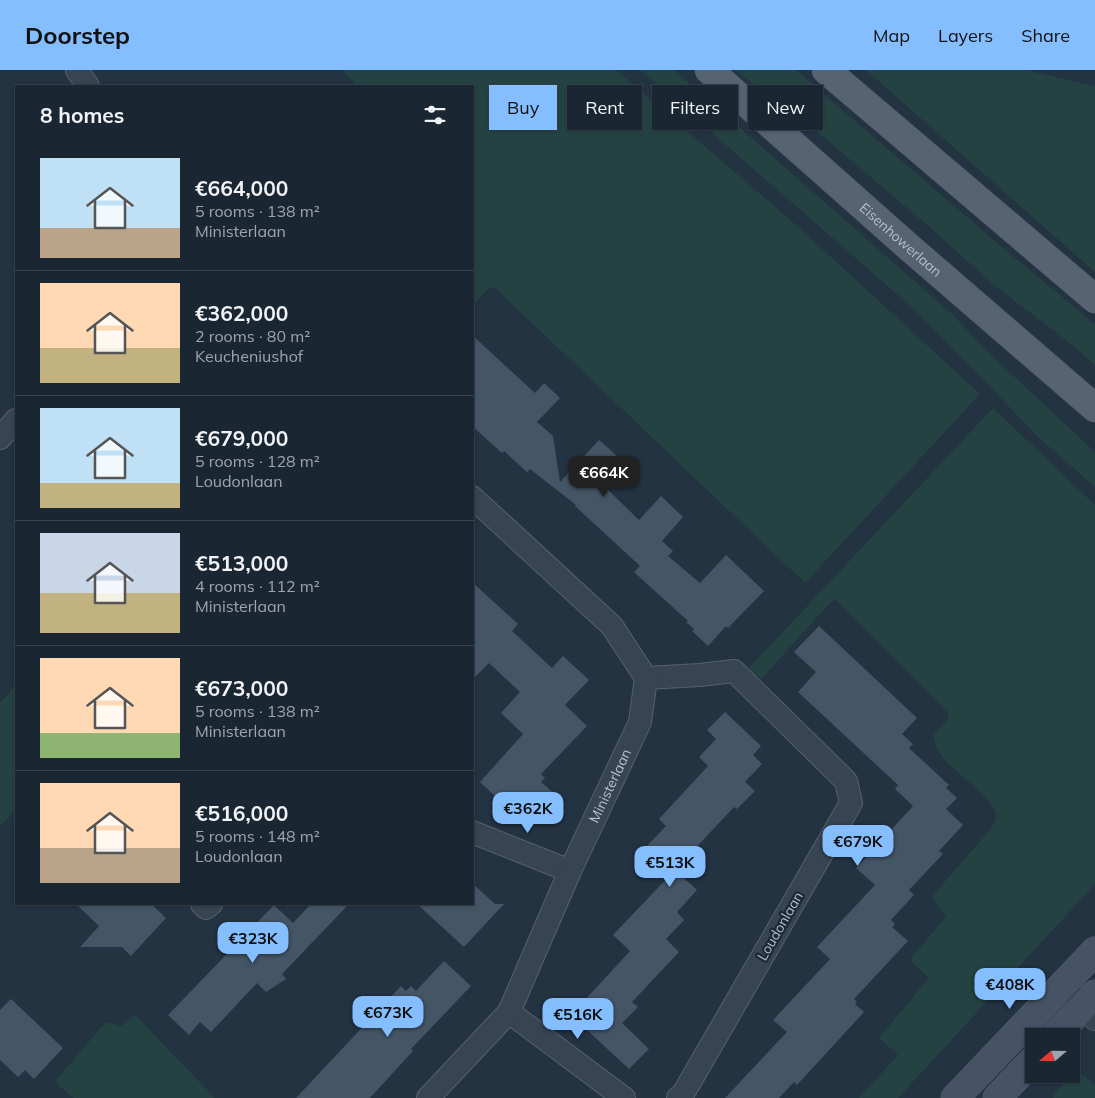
<!DOCTYPE html>
<html lang="en">
<head>
<meta charset="utf-8">
<style>
	body { margin:0; font-family:Mulish,sans-serif; background:#232e3a; color:#f1f3f6; height:100vh; display:flex; flex-direction:column; font-size:19px; white-space:nowrap }
	* { box-sizing:border-box; margin:0 }
	p { font-size:16px; color:#9fa5ac }
	.icon { flex:none; width:28px; height:28px; fill:none; stroke:currentColor; stroke-width:2; stroke-linecap:round; stroke-linejoin:round }
	.map { position:relative; flex:1; overflow:hidden }
	.side { position:absolute; left:15px; top:15px; width:459px; height:820px; display:flex; flex-direction:column; background:#1a2632; border-radius:0px; box-shadow:0 1px 4px #0004,0 0 0 1px #38434d }
	.side>* { flex:none }
	.banner { position:absolute; left:489px; top:15px; width:475px; height:45px; display:flex; gap:10px }
	.needle { width:32px; rotate:250deg }
	.tools { position:absolute; left:1025px; top:958px; display:grid; gap:10px }
	.tools a { display:grid; place-items:center; width:55px; height:55px; border-radius:0px; background:#1a2632; box-shadow:0 1px 4px #0004,0 0 0 1px #38434d; font-size:25px }
	.price { position:absolute; translate:-50% -42px; padding:0 11px; border-radius:10px; background:#85beff; color:#111; font-size:16px; line-height:32px; filter:drop-shadow(0 1px 2px #0008) }
	.price::after { content:''; position:absolute; left:50%; top:30px; width:15px; height:11px; margin-left:-8px; background:inherit; clip-path:polygon(0 0,100% 0,50% 100%) }
	.price.selected { background:#222; color:#fff }
	ul { padding:0; list-style:none }
	li { display:flex; align-items:center; gap:15px; height:125px; padding:0 25px }
	li+li { border-top:1px solid #38434d }
	li span { display:grid; place-items:center; flex:none; width:140px; height:100px; border-radius:0px; color:#555 }
	li>.icon { margin-inline-start:auto }
	span .icon { width:60px; height:60px; fill:#fffc; stroke-width:1 }
	li b { font-size:21px }
	h2 { display:flex; justify-content:space-between; align-items:center; height:60px; padding:0 25px; font-size:21px }
	.pill { padding:0 18px; border-radius:0px; background:#1a2632; box-shadow:0 1px 4px #0004,0 0 0 1px #38434d; font-size:18px; line-height:45px }
	.pill.selected { background:#85beff; color:#111 }
	header { display:flex; align-items:center; gap:30px; box-sizing:border-box; height:70px; padding:0 25px; background:#85beff; color:#111 }
	header strong { font-size:24px }
	nav { display:flex; gap:28px; margin-inline-start:auto; font-size:18px }
	.map>svg:first-child { display:block }
	.green { fill:#254243 }
	.building { fill:#456 }
	.lines { fill:none; stroke-linecap:round; stroke-linejoin:round }
	.street-casing { stroke:#55626f; stroke-width:24 }
	.secondary-casing { stroke:#55626f; stroke-width:29 }
	.primary-casing { stroke:#44505e; stroke-width:29 }
	.street { stroke:#374451; stroke-width:22 }
	.secondary { stroke:#455365; stroke-width:28 }
	.primary { stroke:#556372; stroke-width:28 }
	.labels { text-anchor:middle; stroke-width:4.5; stroke-linejoin:round; paint-order:stroke }
	.street-label { font-size:14px; fill:#b4bfcc; stroke:#1c2937 }
</style>
</head>
<body>
<header>
<strong>Doorstep</strong>
<nav><a>Map</a><a>Layers</a><a>Share</a></nav>
</header>
<div class="map">
<svg width="1095" height="1028" viewBox="0 0 1095 1028">
	<rect width="100%" height="100%" fill="#233342"/>
	<g class="green">
		<polygon points="342,0 616,0 795,154 980,324 805,513 494,217 489,218 473,235 472,16 358,16"/>
		<polygon points="640,0 674,0 952,244 990,284 1095,382 1095,417 1039,368 975,301 914,239"/>
		<polygon points="735,0 796,0 990,167 1095,254 1095,295 1075,277 995,216 933,160 826,69"/>
		<polygon points="866,0 1025,0 1095,16 1095,202"/>
		<path d="M993 338 1095 435V814L898 1028H859L898 985 879 968 929 908 913 893 911 888 946 847 934 831 933 825 990 760C993 755 996 751 996 745 993 726 951 701 940 684 936 679 935 671 933 665L948 650 949 645 939 633 836 530 832 531 761 609 749 598Z"/>
		<polygon points="16,615 16,739 0,756 0,633"/>
		<polygon points="135,945 214,1027 213,1028 74,1028 60,1017 56,1010 106,952 121,956"/>
		<polygon points="1078,1001 1095,1015 1095,1028 1054,1028 1052,1026"/>
	</g>
	<g class="building">
		<polygon points="472,265 535,323 544,313 560,328 537,352 553,366 560,412 599,370 625,393 604,416 639,450 661,426 683,447 662,471 673,481 668,486 700,513 726,485 764,521 728,558 726,556 708,576 692,561 694,559 686,552 688,551 634,502 640,496 575,436 576,435 530,399 527,402 504,381 502,383 472,356"/>
		<polygon points="472,512 518,554 512,561 552,598 563,586 589,610 565,635 587,656 541,704 545,708 541,712 555,724 530,751 503,726 499,730 480,712 523,664 501,643 520,622 489,593 472,610"/>
		<polygon points="819,556 917,648 902,664 913,674 909,678 949,715 946,718 957,728 946,739 963,755 939,781 943,784 909,820 914,825 891,850 895,854 892,857 908,871 854,929 857,932 855,934 864,942 797,1015 794,1012 779,1028 725,1028 787,962 773,950 830,889 817,877 875,815 856,798 913,736 895,719 898,715 798,622 816,602 794,582"/>
		<polygon points="725,642 761,676 753,685 762,694 745,712 755,721 737,739 734,737 675,800 697,820 677,842 684,850 666,869 679,882 632,932 638,937 622,953 649,979 629,999 571,945 630,881 613,865 674,801 647,776 666,756 659,749 708,696 699,687 716,669 707,660"/>
		<polygon points="472,813 495,834 504,834 464,877 417,834 472,834"/>
		<polygon points="76,834 151,834 166,848 131,886 122,877 80,877 99,856"/>
		<polygon points="311,834 349,834 282,904 286,909 266,922 257,913 211,962 200,952 189,965 168,945 274,835 293,853"/>
		<polygon points="444,891 471,916 411,979 413,981 370,1028 296,1028 401,916 406,921 411,916 416,921"/>
		<polygon points="11,929 63,978 34,1009 25,1000 18,1007 0,990 0,940"/>
	</g>
	<g class="lines">
		<defs>
			<g id="street">
				<polyline points="77,0 88,16"/>
				<polyline points="0,368 16,350"/>
				<polyline points="646,608 700,605 734,601 846,711 851,733 683,1024 678,1028"/>
				<polyline points="472,762 570,801"/>
				<polyline points="202,834 206,838 211,834"/>
				<polyline points="1064,915 1095,949"/>
				<polyline points="509,942 624,1028"/>
				<path id="s1" d="M428 1028 509 942 570 801 640 652 646 608 612 556 472 427"/>
			</g>
			<g id="secondary">
				<polyline points="1055,966 1095,924"/>
				<polyline points="955,1028 1095,881"/>
				<polyline points="997,1028 1034,989"/>
			</g>
			<g id="primary">
				<path id="s2" d="M709 0 911 179 1095 338"/>
				<polyline points="826,0 1095,229"/>
			</g>
		</defs>
		<use href="#street" class="street-casing"/>
		<use href="#secondary" class="secondary-casing"/>
		<use href="#primary" class="primary-casing"/>
		<use href="#street" class="street"/>
		<use href="#secondary" class="secondary"/>
		<use href="#primary" class="primary"/>
	</g>
	<g class="labels">
		<g class="street-label">
			<text dy="5" stroke="none"><textPath href="#s2" startOffset="256">Eisenhowerlaan</textPath></text>
			<text dy="5" stroke="none"><textPath href="#s1" startOffset="366">Ministerlaan</textPath></text>
			<text transform="translate(780 856) rotate(-60)" y="5">Loudonlaan</text>
		</g>
	</g>
</svg>
<div class="tools">
<a><svg class="needle" viewBox="-14 -14 28 28"><path d="M0-13l5 13h-10z" fill="#e53935"/><path d="M0 13l5-13h-10z" fill="#9fa5ac"/></svg></a>
</div>
<b class="price selected" style="left:604px;top:428px">€664K</b>
<b class="price" style="left:528px;top:764px">€362K</b>
<b class="price" style="left:858px;top:797px">€679K</b>
<b class="price" style="left:670px;top:818px">€513K</b>
<b class="price" style="left:253px;top:894px">€323K</b>
<b class="price" style="left:1010px;top:940px">€408K</b>
<b class="price" style="left:388px;top:968px">€673K</b>
<b class="price" style="left:578px;top:970px">€516K</b>
<div class="banner">
<a class="pill selected">Buy</a>
<a class="pill">Rent</a>
<a class="pill">Filters</a>
<a class="pill">New</a>
</div>
<section class="side">
<h2>8 homes<svg class="icon" aria-label="filters" viewBox="0 0 24 24"><path d="M4 7h16M4 17h16"/><circle cx="9" cy="7" r="2"/><circle cx="15" cy="17" r="2"/></svg></h2>
<ul>
<li><span style="background:linear-gradient(#bfe0f5 70%,#b9a48a 0)"><svg class="icon" aria-label="home" viewBox="0 0 24 24"><path d="M3 11l9-7 9 7M6 9v11h12V9"/></svg></span><div><b>€664,000</b><p>5 rooms · 138 m²</p><p>Ministerlaan</p></div></li>
<li><span style="background:linear-gradient(#ffd9b3 65%,#c2b280 0)"><svg class="icon" aria-label="home" viewBox="0 0 24 24"><path d="M3 11l9-7 9 7M6 9v11h12V9"/></svg></span><div><b>€362,000</b><p>2 rooms · 80 m²</p><p>Keucheniushof</p></div></li>
<li><span style="background:linear-gradient(#bfe0f5 75%,#c2b280 0)"><svg class="icon" aria-label="home" viewBox="0 0 24 24"><path d="M3 11l9-7 9 7M6 9v11h12V9"/></svg></span><div><b>€679,000</b><p>5 rooms · 128 m²</p><p>Loudonlaan</p></div></li>
<li><span style="background:linear-gradient(#c9d6e8 60%,#c2b280 0)"><svg class="icon" aria-label="home" viewBox="0 0 24 24"><path d="M3 11l9-7 9 7M6 9v11h12V9"/></svg></span><div><b>€513,000</b><p>4 rooms · 112 m²</p><p>Ministerlaan</p></div></li>
<li><span style="background:linear-gradient(#ffd9b3 75%,#8fb573 0)"><svg class="icon" aria-label="home" viewBox="0 0 24 24"><path d="M3 11l9-7 9 7M6 9v11h12V9"/></svg></span><div><b>€673,000</b><p>5 rooms · 138 m²</p><p>Ministerlaan</p></div></li>
<li><span style="background:linear-gradient(#ffd9b3 65%,#b9a48a 0)"><svg class="icon" aria-label="home" viewBox="0 0 24 24"><path d="M3 11l9-7 9 7M6 9v11h12V9"/></svg></span><div><b>€516,000</b><p>5 rooms · 148 m²</p><p>Loudonlaan</p></div></li>
</ul>
</section>
</div>
</body>
</html>
